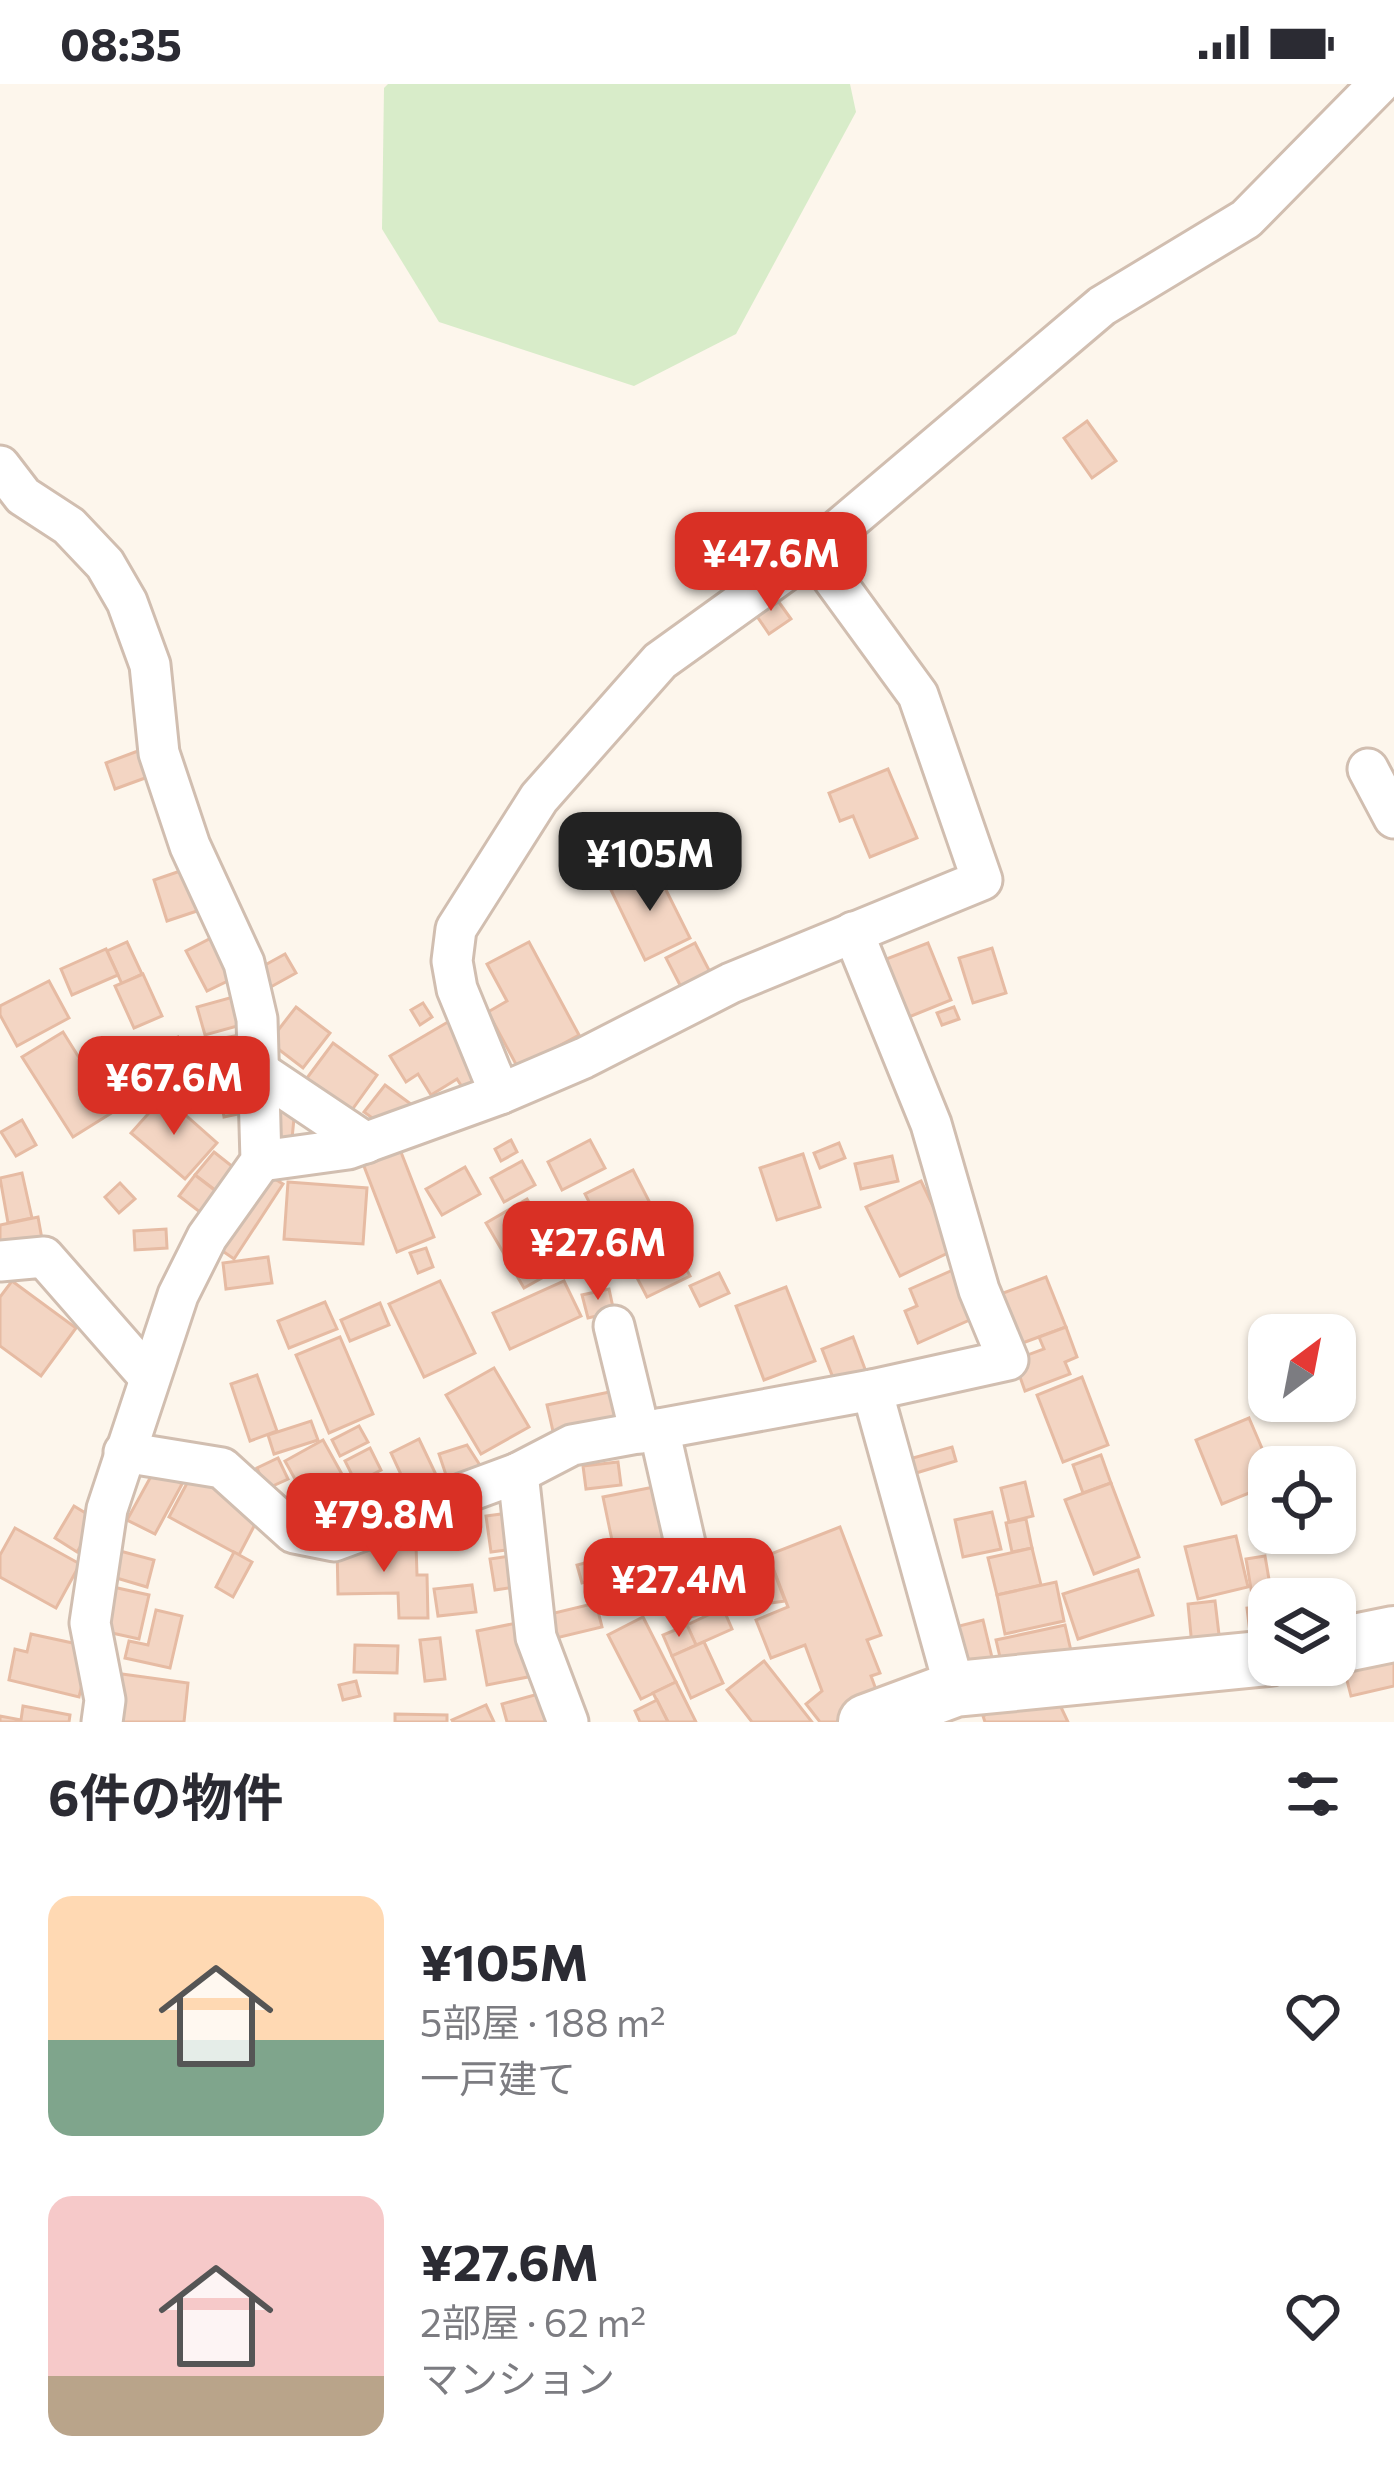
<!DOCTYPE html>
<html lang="ja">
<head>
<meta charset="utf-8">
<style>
	body { margin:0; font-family:Commissioner,"Noto Sans JP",sans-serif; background:#f7f7f7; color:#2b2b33; height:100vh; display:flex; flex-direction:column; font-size:45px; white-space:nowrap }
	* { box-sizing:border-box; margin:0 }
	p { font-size:39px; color:#7c7c81 }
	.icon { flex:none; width:66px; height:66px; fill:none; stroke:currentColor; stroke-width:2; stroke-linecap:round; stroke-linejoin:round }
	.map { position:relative; height:1638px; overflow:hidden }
	.side { display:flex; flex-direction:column; background:#fff; flex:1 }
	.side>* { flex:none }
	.needle { width:78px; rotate:32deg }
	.fabs { position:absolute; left:1248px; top:1230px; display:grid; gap:24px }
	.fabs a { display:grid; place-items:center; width:108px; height:108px; border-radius:24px; background:#fff; box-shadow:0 3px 9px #0004; font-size:60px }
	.price { position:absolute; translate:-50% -102px; padding:0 27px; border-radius:24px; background:#d93025; color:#fff; font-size:39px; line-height:78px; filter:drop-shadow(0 3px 6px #0008) }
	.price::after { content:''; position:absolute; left:50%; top:72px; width:36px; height:27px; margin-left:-18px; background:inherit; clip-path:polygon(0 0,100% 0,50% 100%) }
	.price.selected { background:#222; color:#fff }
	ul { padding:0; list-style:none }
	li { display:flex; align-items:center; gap:36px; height:300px; padding:0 48px }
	li span { display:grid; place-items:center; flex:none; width:336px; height:240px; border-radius:24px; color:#555 }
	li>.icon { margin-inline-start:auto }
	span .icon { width:144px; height:144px; fill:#fffc; stroke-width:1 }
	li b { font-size:51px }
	h2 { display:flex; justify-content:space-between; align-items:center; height:144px; padding:0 48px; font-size:51px }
	.status { display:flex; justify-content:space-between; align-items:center; height:84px; padding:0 60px; background:#fff; direction:ltr }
	.status svg { height:33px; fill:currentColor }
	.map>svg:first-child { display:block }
	.green { fill:#d8ecc9 }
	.building { fill:#f3d5c3; stroke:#e6bba3; stroke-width:3 }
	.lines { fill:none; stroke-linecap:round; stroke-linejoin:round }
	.minor-casing { stroke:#d1beb0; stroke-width:45 }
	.secondary-casing { stroke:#d6c0b0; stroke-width:60 }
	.minor { stroke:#fff; stroke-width:39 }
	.secondary { stroke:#fff; stroke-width:54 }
</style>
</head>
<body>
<div class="status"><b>08:35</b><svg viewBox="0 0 49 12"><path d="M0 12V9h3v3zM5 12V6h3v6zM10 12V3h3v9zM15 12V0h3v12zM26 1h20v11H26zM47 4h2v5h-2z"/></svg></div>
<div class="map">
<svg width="1394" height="1638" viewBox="0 0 1394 1638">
	<rect width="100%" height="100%" fill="#fdf6ec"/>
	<polygon class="green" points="388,0 850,0 856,28 736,250 634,302 439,238 382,145 384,4"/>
	<g class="building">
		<polygon points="1087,337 1116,377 1092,394 1064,354"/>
		<polygon points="773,510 791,535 769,550 752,525"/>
		<polygon points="146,664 156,690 115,705 106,679"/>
		<polygon points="888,685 917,754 870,773 853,732 840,737 829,709"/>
		<polygon points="192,783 206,824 167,837 154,796"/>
		<polygon points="655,784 690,854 645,876 611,806"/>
		<polygon points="217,851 238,892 207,907 186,867"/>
		<polygon points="127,858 142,890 122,900 107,867"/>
		<polygon points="529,858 579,951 518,984 488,928 507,917 487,880"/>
		<polygon points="695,859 710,888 681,903 666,874"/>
		<polygon points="928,859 951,916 904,935 881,877"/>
		<polygon points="992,864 1006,909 973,919 959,874"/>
		<polygon points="106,865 118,891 72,911 61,885"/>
		<polygon points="285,870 296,889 267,905 256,886"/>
		<polygon points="143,890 162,932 134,944 115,902"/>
		<polygon points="49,897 69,934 17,962 0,931 0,922"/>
		<polygon points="233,913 241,941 205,951 197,923"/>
		<polygon points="423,919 432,933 420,941 411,926"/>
		<polygon points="296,923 330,949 303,984 269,958"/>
		<polygon points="954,923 959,935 942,941 937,929"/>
		<polygon points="453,935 487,993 464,1006 457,995 431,1011 418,990 406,998 390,972"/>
		<polygon points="63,948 113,1028 73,1053 22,973"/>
		<polygon points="240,951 246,983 219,988 213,956"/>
		<polygon points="178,953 191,982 165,994 152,964"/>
		<polygon points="333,959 377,991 349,1030 304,998"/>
		<polygon points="110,975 136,977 134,1006 109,1005"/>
		<polygon points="245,996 252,1027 224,1033 218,1002"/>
		<polygon points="385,1001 419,1026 386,1044 364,1028"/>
		<polygon points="164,1012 217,1059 185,1095 131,1049"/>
		<polygon points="270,1022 295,1024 292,1055 268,1053"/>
		<polygon points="22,1036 36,1061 16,1072 1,1048"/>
		<polygon points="511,1056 517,1068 501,1077 495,1065"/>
		<polygon points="590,1056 605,1084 562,1106 548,1078"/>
		<polygon points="839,1059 845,1074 820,1084 814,1069"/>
		<polygon points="399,1063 434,1153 397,1168 362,1077"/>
		<polygon points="214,1068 233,1083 215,1106 195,1091"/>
		<polygon points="803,1070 820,1123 777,1136 760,1084"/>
		<polygon points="892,1072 898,1097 861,1105 855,1080"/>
		<polygon points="522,1077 535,1101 504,1118 491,1094"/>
		<polygon points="465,1083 480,1110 442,1131 426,1105"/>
		<polygon points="633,1086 672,1162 624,1186 585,1110"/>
		<polygon points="262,1087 283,1100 234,1175 214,1161"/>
		<polygon points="22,1089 32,1134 8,1139 0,1094"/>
		<polygon points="195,1091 221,1111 205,1132 179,1112"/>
		<polygon points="921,1097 954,1166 900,1192 866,1123"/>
		<polygon points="288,1098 367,1104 363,1160 284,1155"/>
		<polygon points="120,1099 135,1115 119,1129 105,1113"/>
		<polygon points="527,1115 565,1181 524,1204 486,1139"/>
		<polygon points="38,1133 42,1155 0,1164 0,1141"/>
		<polygon points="166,1145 167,1164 135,1166 134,1147"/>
		<polygon points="426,1164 433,1183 418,1189 410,1169"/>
		<polygon points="677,1167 690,1192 647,1213 634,1188"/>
		<polygon points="268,1173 272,1199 226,1205 223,1179"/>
		<polygon points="953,1186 974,1234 918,1259 905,1227 917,1222 910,1205"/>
		<polygon points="719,1189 729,1209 700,1222 690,1202"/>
		<polygon points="1046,1193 1066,1243 1017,1261 998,1211"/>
		<polygon points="12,1197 76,1244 41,1292 0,1262 0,1213"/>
		<polygon points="440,1197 475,1269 424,1293 389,1220"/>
		<polygon points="564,1197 581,1232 510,1265 493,1229"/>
		<polygon points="786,1203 815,1277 764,1296 736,1222"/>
		<polygon points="609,1205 614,1228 588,1234 582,1211"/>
		<polygon points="325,1218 337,1245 289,1264 278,1237"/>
		<polygon points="380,1219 389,1241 350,1257 341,1236"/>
		<polygon points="1066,1243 1077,1273 1065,1278 1070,1290 1025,1307 1014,1276 1044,1265 1039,1253"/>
		<polygon points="340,1253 373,1330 329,1349 296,1271"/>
		<polygon points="853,1253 868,1293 837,1304 822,1265"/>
		<polygon points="494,1284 529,1343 481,1370 446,1311"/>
		<polygon points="257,1291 277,1347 250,1357 231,1300"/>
		<polygon points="1082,1293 1108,1361 1063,1378 1037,1311"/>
		<polygon points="619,1306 627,1342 555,1356 547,1321"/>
		<polygon points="1249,1334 1270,1383 1269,1401 1222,1420 1196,1356"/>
		<polygon points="311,1337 318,1356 274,1370 268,1351"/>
		<polygon points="359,1342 368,1358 340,1372 332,1356"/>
		<polygon points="419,1355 439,1397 410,1410 391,1369"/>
		<polygon points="323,1356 349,1403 311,1424 285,1377"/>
		<polygon points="467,1361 483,1386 448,1397 439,1370"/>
		<polygon points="952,1363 956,1377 906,1392 902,1377"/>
		<polygon points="370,1364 381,1386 356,1399 345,1377"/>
		<polygon points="1101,1371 1111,1399 1083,1409 1073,1381"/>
		<polygon points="278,1374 288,1395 266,1405 257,1384"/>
		<polygon points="618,1378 621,1401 586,1405 583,1382"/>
		<polygon points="155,1385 182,1400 155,1450 127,1436"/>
		<polygon points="193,1388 263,1425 239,1471 169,1433"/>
		<polygon points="1025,1398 1033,1432 1009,1438 1001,1404"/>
		<polygon points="1111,1399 1139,1473 1094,1490 1065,1416"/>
		<polygon points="659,1402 675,1479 619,1490 603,1413"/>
		<polygon points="349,1403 362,1426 333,1442 320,1419"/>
		<polygon points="74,1422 97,1436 77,1468 55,1454"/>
		<polygon points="472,1422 477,1452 433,1460 428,1430"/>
		<polygon points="992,1428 1001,1465 963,1473 955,1436"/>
		<polygon points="509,1429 514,1465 491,1468 486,1432"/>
		<polygon points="1026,1435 1032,1464 1012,1468 1006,1439"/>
		<polygon points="840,1443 881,1551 867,1556 880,1589 871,1592 881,1619 843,1638 820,1638 806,1620 822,1607 805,1561 771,1574 756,1536 788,1523 768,1471"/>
		<polygon points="15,1444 80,1480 56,1524 0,1493 0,1471"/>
		<polygon points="1269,1444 1269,1449 1297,1449 1298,1462 1264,1466 1261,1445"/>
		<polygon points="1236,1452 1248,1503 1198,1515 1185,1463"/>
		<polygon points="416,1460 417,1491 427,1491 428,1534 399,1534 398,1509 338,1510 337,1462"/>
		<polygon points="1032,1464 1041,1501 997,1511 988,1474"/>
		<polygon points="120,1467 154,1476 147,1503 113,1493"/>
		<polygon points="234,1468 252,1478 233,1513 216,1503"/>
		<polygon points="523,1470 528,1501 495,1506 490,1475"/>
		<polygon points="1265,1472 1272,1513 1253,1517 1246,1475"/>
		<polygon points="596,1476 601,1494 582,1499 577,1481"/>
		<polygon points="773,1485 785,1517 729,1525 725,1490"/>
		<polygon points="1138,1486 1153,1531 1078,1555 1063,1510"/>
		<polygon points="720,1493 728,1523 672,1538 664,1508"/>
		<polygon points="1056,1498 1064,1537 1005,1550 997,1511"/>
		<polygon points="472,1501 476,1528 438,1532 434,1505"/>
		<polygon points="113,1503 149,1511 139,1555 103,1547"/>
		<polygon points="1215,1517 1220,1559 1192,1562 1188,1520"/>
		<polygon points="596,1519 602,1543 556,1554 550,1530"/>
		<polygon points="1269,1522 1269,1554 1251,1557 1247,1524"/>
		<polygon points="723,1524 732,1545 696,1561 687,1541"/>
		<polygon points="156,1526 182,1532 170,1584 125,1574 129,1557 148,1561"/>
		<polygon points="643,1533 676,1598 641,1615 608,1551"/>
		<polygon points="983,1536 995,1586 967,1593 955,1543"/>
		<polygon points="522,1538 533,1592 487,1601 477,1547"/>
		<polygon points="687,1541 696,1561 672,1572 663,1551"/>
		<polygon points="1065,1541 1072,1571 1003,1586 996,1556"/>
		<polygon points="31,1550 91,1563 79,1613 9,1596 15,1565 27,1568"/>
		<polygon points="440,1554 445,1595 425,1597 420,1556"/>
		<polygon points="704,1558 723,1599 691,1614 672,1572"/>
		<polygon points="1394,1560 1394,1602 1351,1612 1341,1573"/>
		<polygon points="355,1561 398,1562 397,1589 354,1588"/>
		<polygon points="764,1577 812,1638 752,1638 727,1606"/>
		<polygon points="122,1590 188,1599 184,1638 116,1638"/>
		<polygon points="356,1597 360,1612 343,1616 339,1601"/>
		<polygon points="676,1598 696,1638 668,1638 653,1609"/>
		<polygon points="1050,1600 1068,1638 985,1638 983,1632"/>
		<polygon points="549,1607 558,1638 507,1638 502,1620"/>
		<polygon points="657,1616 668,1638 640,1638 635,1627"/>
		<polygon points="486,1621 494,1638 453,1638 452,1636"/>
		<polygon points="23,1622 70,1631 69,1638 0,1638 0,1632 21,1636"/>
		<polygon points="395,1630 447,1631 447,1638 395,1638"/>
	</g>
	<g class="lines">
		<defs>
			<g id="minor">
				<polyline points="0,382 23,412 69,442 105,480 127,518 150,581 159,669 190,762 244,879 257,935 261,1077 207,1153 178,1211 107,1425 90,1539 105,1616 102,1638"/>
				<polyline points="1368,685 1394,734"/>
				<polyline points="260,988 366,1059"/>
				<polyline points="500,1010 457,905 452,877 456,845 539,714 660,577 813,467 1102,222 1246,135 1379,0"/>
				<polyline points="261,1077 348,1065 500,1010 584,974 731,899 982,796 918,611 813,467"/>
				<polyline points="0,1177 44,1173 149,1293"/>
				<polyline points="614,1242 640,1349"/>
				<polyline points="872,1306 955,1605"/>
				<polyline points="659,1345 692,1490"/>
				<polyline points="124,1368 222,1384 294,1449 334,1457 518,1389 536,1553 568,1638"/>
				<polyline points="518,1389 572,1361 872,1306 1008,1276 979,1206 931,1040 853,848"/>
			</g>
			<g id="secondary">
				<polyline points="1335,1562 1394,1550"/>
				<polyline points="866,1638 955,1605 1269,1574"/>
			</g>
		</defs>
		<use href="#minor" class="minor-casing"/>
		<use href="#secondary" class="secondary-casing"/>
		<use href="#minor" class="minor"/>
		<use href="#secondary" class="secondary"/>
	</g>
</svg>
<div class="fabs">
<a><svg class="needle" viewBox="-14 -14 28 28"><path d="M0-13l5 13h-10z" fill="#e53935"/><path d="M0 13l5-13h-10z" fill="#7c7c81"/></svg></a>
<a><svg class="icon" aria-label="locate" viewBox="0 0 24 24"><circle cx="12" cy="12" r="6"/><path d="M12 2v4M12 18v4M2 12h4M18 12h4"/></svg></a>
<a><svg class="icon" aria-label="layers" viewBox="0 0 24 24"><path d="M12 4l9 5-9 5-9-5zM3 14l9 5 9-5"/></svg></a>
</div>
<b class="price" style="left:771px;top:530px">¥47.6M</b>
<b class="price selected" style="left:650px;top:830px">¥105M</b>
<b class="price" style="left:174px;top:1054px">¥67.6M</b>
<b class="price" style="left:598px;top:1219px">¥27.6M</b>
<b class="price" style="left:384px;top:1491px">¥79.8M</b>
<b class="price" style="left:679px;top:1556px">¥27.4M</b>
</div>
<section class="side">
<h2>6件の物件<svg class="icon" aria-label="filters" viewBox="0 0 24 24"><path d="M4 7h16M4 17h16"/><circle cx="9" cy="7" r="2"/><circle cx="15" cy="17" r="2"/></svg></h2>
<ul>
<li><span style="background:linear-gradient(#ffd9b3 60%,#7fa58c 0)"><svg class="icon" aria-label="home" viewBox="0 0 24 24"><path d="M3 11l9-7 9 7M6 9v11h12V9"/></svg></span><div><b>¥105M</b><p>5部屋 · 188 m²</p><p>一戸建て</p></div><svg class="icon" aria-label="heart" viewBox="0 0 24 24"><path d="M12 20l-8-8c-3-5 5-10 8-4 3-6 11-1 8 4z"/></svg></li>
<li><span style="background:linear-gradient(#f6c9c9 75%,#b9a48a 0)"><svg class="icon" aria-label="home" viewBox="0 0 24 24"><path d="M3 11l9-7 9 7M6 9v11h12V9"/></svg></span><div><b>¥27.6M</b><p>2部屋 · 62 m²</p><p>マンション</p></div><svg class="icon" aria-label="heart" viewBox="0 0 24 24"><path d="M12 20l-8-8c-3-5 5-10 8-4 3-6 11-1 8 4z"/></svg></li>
</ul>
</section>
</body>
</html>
